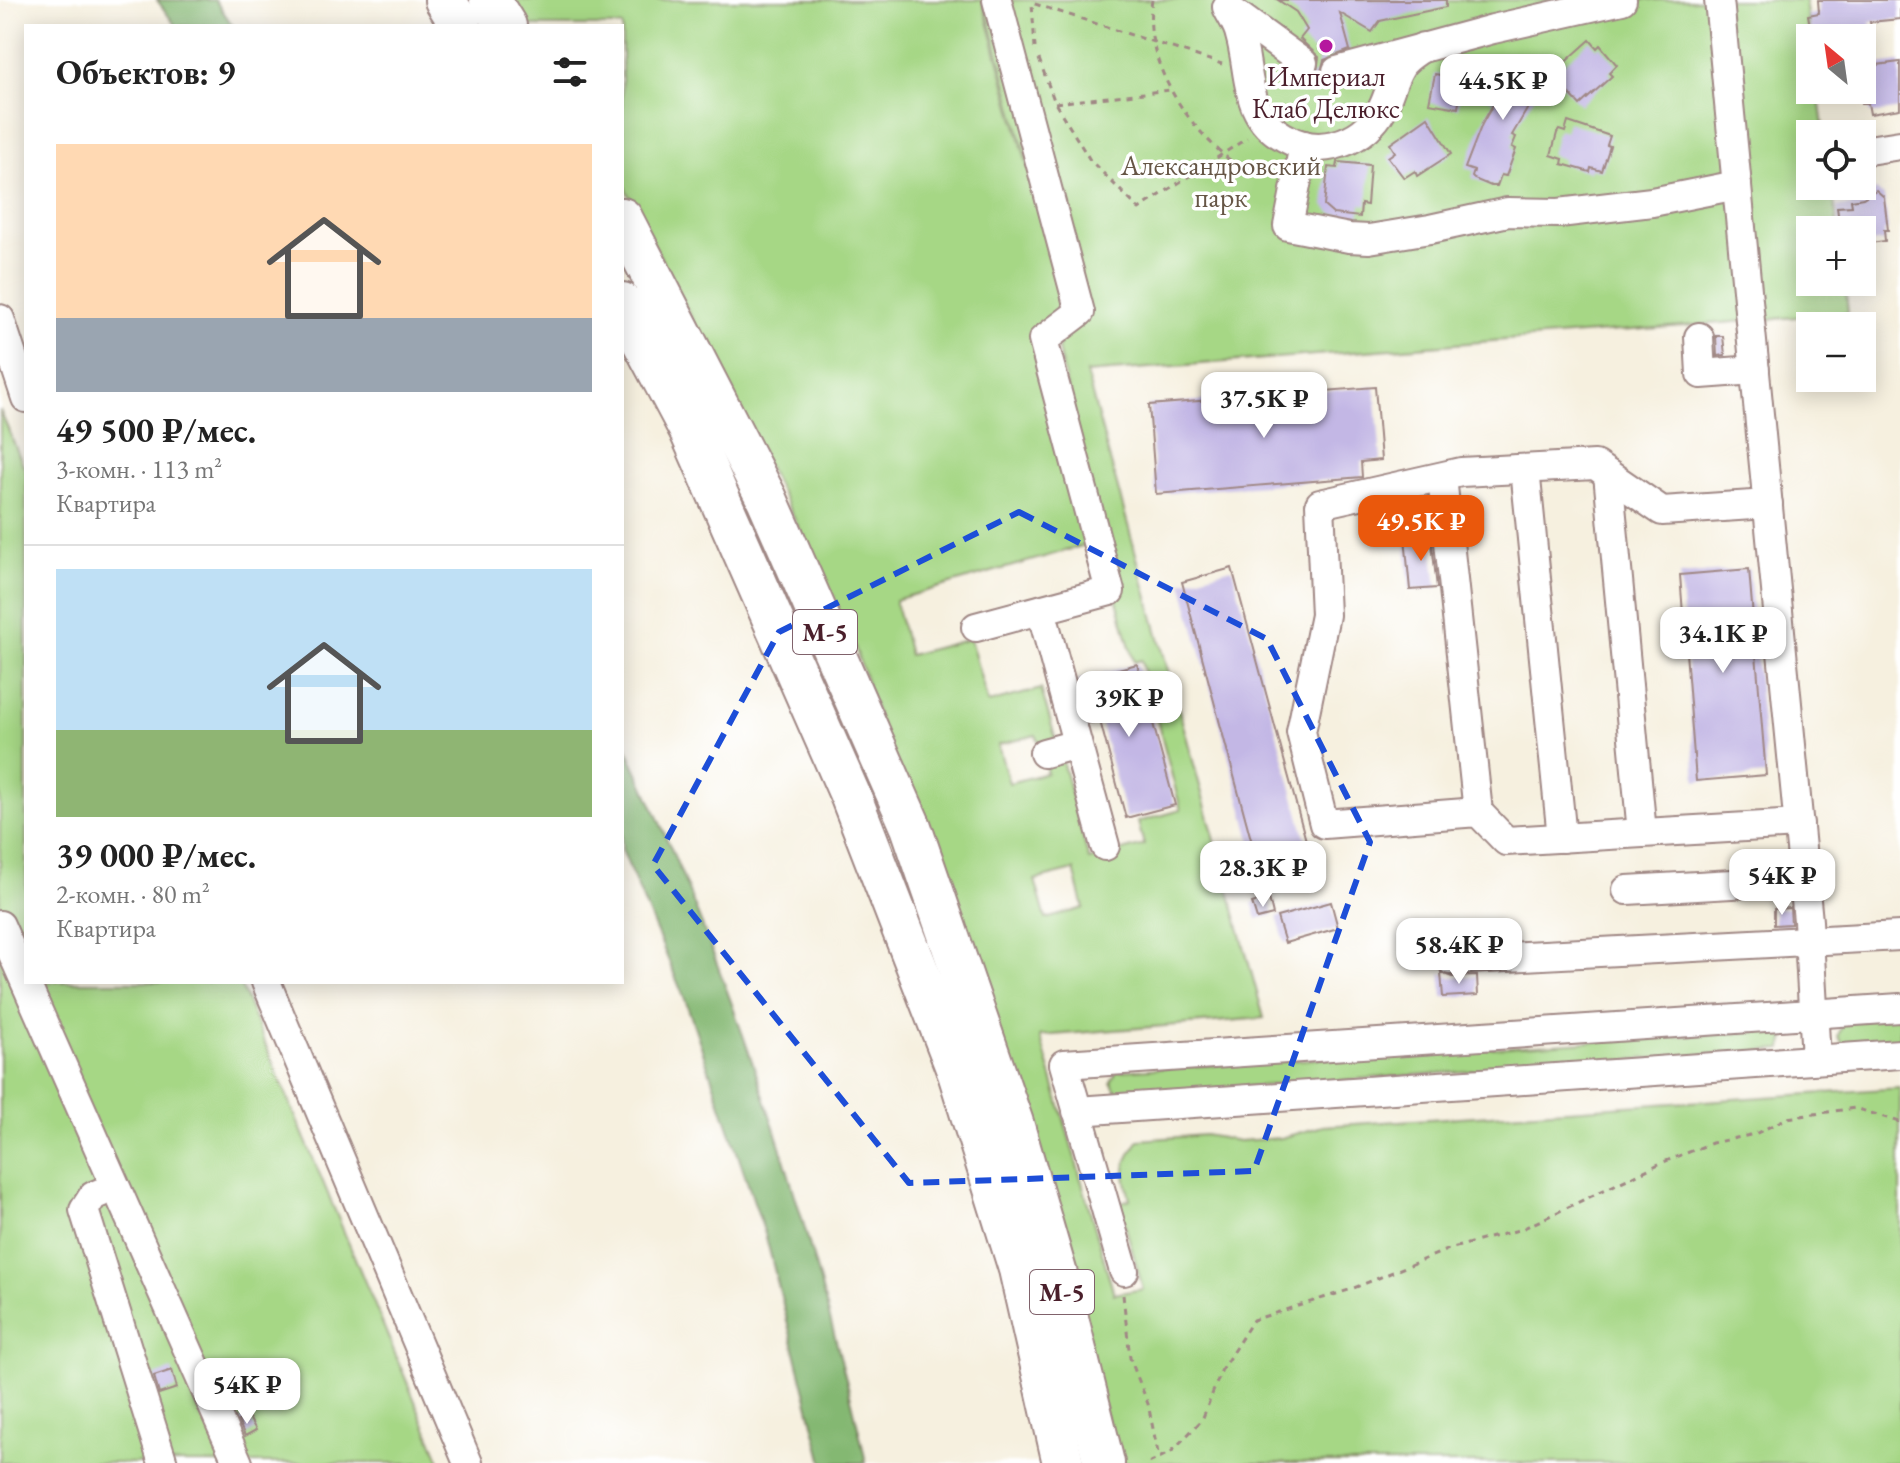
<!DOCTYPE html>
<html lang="ru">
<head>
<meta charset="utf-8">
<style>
	body { margin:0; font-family:"EB Garamond",serif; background:#f6f6f6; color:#222; height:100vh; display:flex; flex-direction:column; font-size:30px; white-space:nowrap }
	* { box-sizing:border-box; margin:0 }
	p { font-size:26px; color:#767676 }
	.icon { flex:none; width:44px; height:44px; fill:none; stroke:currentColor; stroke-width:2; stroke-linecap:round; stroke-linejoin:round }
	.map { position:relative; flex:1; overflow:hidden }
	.side { position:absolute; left:24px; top:24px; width:600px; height:960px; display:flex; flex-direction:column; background:#fff; border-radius:0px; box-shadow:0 4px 20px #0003 }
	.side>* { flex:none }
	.needle { width:52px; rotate:331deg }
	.fabs { position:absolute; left:1796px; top:24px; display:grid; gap:16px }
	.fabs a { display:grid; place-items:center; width:80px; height:80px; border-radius:0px; background:#fff; box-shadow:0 4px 20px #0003; font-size:40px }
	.price { position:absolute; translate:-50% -68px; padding:0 18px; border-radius:16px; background:#fff; color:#222; font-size:26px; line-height:52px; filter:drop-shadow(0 2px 4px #0008) }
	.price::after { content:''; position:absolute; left:50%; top:48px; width:24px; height:18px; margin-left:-12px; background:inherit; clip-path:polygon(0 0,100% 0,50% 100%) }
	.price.current { background:#ea580c; color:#fff }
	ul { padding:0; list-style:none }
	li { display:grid; align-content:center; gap:16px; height:424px; padding:0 32px }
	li+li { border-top:2px solid #e0e0e0 }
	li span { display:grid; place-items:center; height:248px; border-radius:0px; color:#555 }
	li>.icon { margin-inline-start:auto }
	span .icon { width:144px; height:144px; fill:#fffc; stroke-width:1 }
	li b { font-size:34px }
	h2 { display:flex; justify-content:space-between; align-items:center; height:96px; padding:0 32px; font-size:34px }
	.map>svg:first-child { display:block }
	.green { fill:#a6d785; stroke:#787b58; stroke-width:2; fill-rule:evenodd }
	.forest { fill:#84b872; stroke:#676c4e; stroke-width:2 }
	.building { fill:#c3b7e5 }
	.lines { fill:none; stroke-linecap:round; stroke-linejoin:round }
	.minor-casing { stroke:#a08885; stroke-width:32 }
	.highway-casing { stroke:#a08885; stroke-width:44 }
	.path { stroke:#a08885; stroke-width:3; stroke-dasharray:6 6; stroke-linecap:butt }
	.minor { stroke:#fff; stroke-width:28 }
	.highway { stroke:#fff; stroke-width:40 }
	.marked { fill:none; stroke:#1d4ed8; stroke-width:6; stroke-dasharray:16 10; stroke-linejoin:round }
	.poi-dot { fill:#b5179e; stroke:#fff; stroke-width:3 }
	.labels { text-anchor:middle; stroke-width:7; stroke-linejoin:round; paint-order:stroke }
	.shield { fill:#fff; stroke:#80626b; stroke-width:2 }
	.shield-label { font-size:26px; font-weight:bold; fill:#4a1f2b }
	.poi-label { font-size:28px; fill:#4a1f2b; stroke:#fff }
	.park-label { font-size:28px; fill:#665646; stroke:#fff }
</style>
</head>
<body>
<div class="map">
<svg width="1900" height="1463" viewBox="0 0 1900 1463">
	<rect width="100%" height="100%" fill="#fff"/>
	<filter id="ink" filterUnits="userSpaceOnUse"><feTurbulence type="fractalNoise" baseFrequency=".0125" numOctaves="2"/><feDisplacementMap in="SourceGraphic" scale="16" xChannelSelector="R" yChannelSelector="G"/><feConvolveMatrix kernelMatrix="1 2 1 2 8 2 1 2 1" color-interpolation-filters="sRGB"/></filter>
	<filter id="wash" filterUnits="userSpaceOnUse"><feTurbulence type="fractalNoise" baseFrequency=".006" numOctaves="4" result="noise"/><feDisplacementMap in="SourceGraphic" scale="32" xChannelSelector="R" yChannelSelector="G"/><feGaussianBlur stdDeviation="1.8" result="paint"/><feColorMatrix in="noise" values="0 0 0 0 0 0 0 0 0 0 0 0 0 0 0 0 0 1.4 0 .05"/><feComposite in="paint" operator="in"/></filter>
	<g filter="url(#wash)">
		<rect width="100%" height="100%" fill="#f6f0df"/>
		<g class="green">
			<path d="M514 0H982L1057 274 984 0H1805L1810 38V90H1818L1824 134H1810V186H1832L1838 230H1810V282H1845L1848 313 1086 373 1264 1018 1040 1036 1114 1294 1143 1289 1119 1203 1130 1199C1123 1170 1121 1165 1139 1140L1205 1135 1239 1141 1281 1138 1323 1126 1900 1088V1463H1121L855 647 794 518 622 182V26H530ZM1067 307 1063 338 1058 349 1113 586 1134 662 1141 660 1181 810 1138 822 1144 845 1089 860 1061 757 1044 761 1047 773 1009 783 998 745 1036 735 1040 745 1056 740 1041 689 988 703 970 639 909 655 895 600 1089 544 1032 332ZM1074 870 1084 908 1046 919 1035 880Z"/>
			<polygon points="0,410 26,472 26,982 239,982 441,1463 0,1463"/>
			<polygon points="1900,1015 1900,1044 1844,1045 1838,1036 1843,1023"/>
			<polygon points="1781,1030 1785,1037 1782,1049 1119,1096 1111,1082 1117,1071"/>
		</g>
		<g class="forest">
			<polygon points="157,0 215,0 233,26 176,26"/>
			<path d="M622 738C704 914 770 1098 821 1286 837 1345 854 1403 866 1463H823L766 1237 686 1002 622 850Z"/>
		</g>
		<g id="blocks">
			<g class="building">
				<polygon points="1278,0 1446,0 1446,7 1380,21 1372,32 1340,13 1350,50 1324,60 1320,75 1327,84 1304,80 1317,72 1319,57 1300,39 1307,30 1296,12"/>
				<polygon points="1818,0 1900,0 1900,19 1870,22 1872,33 1835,38 1812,38 1808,15 1819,13"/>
				<polygon points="1590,40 1597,48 1600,45 1617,65 1609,73 1612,76 1580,105 1552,74"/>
				<polygon points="1509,59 1518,64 1519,61 1546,77 1512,135 1516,137 1512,147 1516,149 1506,176 1501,175 1497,186 1491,186 1474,179 1472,177 1474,171 1465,168 1482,124 1495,101 1485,96"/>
				<polygon points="1900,62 1900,109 1870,114 1868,103 1862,103 1862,67"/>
				<polygon points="1435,74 1463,79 1458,108 1429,103"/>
				<polygon points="1428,117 1451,154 1417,176 1415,171 1404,178 1388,157 1395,152 1390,144"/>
				<polygon points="1568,122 1610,136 1607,145 1610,146 1602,171 1591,168 1590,172 1562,164 1563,159 1551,155 1557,133 1559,130 1565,132"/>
				<polygon points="1338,162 1370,165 1367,205 1361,204 1360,217 1333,214 1324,206 1328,167 1337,168"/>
				<polygon points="1876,190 1884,197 1888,230 1884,230 1885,241 1862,244 1862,230 1840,230 1837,207 1852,206 1851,200 1863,198"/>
				<polygon points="1716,336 1723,336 1725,355 1717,356"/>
				<polygon points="1375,387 1381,460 1361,462 1362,477 1156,494 1149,405"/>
				<polygon points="1431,535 1437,588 1410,590 1405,537"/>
				<polygon points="1232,568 1308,848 1276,857 1279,868 1260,873 1182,582"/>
				<polygon points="1749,569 1766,775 1696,781 1680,575"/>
				<polygon points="1137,664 1175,805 1126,818 1100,721 1089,723 1078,680"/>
				<polygon points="1269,898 1273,915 1257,919 1252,903"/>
				<polygon points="1331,902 1338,928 1285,943 1277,917"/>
				<polygon points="1790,908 1791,924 1774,925 1774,909"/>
				<polygon points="1441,973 1452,977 1477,976 1478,995 1443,997"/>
				<polygon points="172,1370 177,1388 159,1394 154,1376"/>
				<polygon points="248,1416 256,1430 245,1436 238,1421"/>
			</g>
		</g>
	</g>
	<g filter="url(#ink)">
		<use href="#blocks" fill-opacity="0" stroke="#a08885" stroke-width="2"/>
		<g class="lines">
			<defs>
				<g id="minor">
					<polyline points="1719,0 1808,921 1816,1059"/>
					<path d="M1227 7C1231 16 1238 25 1240 35 1251 72 1243 115 1284 137 1294 143 1306 147 1319 147 1339 146 1359 138 1373 122 1388 106 1389 85 1400 67 1405 58 1415 53 1423 47"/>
					<polyline points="1229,9 1303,63"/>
					<polyline points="1337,71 1493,29 1622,0"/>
					<polyline points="1304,145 1288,226 1349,238 1369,239 1430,229 1508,212 1559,213 1652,202 1737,185"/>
					<polyline points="1862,151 1900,145"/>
					<polyline points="0,319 26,398"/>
					<polyline points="1699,337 1701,374 1755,370"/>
					<polyline points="1525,469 1562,838"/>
					<polyline points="1608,474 1642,833"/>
					<polyline points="1442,477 1478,812"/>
					<polyline points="1768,504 1662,511 1595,465 1461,472 1320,504 1325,615 1301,732 1324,824 1478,812 1506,841 1799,824"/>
					<polyline points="1041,610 1105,846"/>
					<polyline points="976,627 1110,591 1043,340 1080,312 997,0"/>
					<polyline points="1044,753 1077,744"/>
					<polyline points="1627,890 1804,880"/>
					<polyline points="0,925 238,1463"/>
					<polyline points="1451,960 1900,936"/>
					<polyline points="266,982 468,1463"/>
					<polyline points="1077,1111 1900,1054"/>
					<polyline points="114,1187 93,1196 84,1210 163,1463"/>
					<polyline points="1124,1271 1064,1064 1900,1008"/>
				</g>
				<g id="highway">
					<polyline points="445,0 461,26"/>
					<polyline points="490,0 506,26"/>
					<polyline points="622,218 767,499 911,827 1013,1123 1058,1278 1104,1463"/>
					<polyline points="622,303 689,429 851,797 958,1073 1019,1269 1063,1463"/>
				</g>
			</defs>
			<use href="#minor" class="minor-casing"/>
			<use href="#highway" class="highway-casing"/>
			<g class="path">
				<path d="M1152 0C1141 66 1194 137 1246 172"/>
				<polyline points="1035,48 1032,3 1222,64"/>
				<polyline points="1039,59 1055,103 1090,160 1139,209 1247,138"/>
				<polyline points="1055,103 1170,90"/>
				<polyline points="1123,1295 1130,1358 1148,1404 1159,1458"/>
				<polyline points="1149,1463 1171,1452 1202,1420 1222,1369 1253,1320 1349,1290 1449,1249 1522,1229 1661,1163 1712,1143 1755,1134 1787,1118 1855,1108 1900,1122"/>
			</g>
			<use href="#minor" class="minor"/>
			<use href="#highway" class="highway"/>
		</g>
	</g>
	<path class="marked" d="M1019 512 1267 639 1370 842 1254 1171 909 1183 653 865 779 632Z"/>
	<circle class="poi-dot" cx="1326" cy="46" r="8"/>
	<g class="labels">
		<g class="shield">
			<rect x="793" y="610" width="64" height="44" rx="6"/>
			<rect x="1030" y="1270" width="64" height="44" rx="6"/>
		</g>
		<g class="shield-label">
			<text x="825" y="641">М-5</text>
			<text x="1062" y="1301">М-5</text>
		</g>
		<g class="poi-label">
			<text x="1326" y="86">Империал<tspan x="1326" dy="32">Клаб Делюкс</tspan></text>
		</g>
		<g class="park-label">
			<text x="1221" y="175">Александровский<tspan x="1221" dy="32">парк</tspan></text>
		</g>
	</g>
</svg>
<div class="fabs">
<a><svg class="needle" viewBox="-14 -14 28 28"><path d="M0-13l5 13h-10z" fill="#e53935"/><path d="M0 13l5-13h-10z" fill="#767676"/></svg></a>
<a><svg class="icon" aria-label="locate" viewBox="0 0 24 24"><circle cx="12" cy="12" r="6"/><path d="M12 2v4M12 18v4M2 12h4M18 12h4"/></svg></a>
<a>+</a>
<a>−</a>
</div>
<b class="price" style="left:1503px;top:122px">44.5K ₽</b>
<b class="price" style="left:1264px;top:440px">37.5K ₽</b>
<b class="price current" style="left:1421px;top:563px">49.5K ₽</b>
<b class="price" style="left:1723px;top:675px">34.1K ₽</b>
<b class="price" style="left:1129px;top:739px">39K ₽</b>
<b class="price" style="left:1263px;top:909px">28.3K ₽</b>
<b class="price" style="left:1782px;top:917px">54K ₽</b>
<b class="price" style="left:1459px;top:986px">58.4K ₽</b>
<b class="price" style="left:247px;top:1426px">54K ₽</b>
<section class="side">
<h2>Объектов: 9<svg class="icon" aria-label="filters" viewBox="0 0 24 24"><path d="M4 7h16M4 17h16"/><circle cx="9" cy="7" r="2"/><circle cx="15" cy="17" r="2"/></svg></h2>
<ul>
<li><span style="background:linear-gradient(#ffd9b3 70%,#9aa5b1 0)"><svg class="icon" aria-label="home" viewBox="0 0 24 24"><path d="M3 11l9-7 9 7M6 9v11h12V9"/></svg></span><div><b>49 500 ₽/мес.</b><p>3-комн. · 113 m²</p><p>Квартира</p></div></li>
<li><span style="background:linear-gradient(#bfe0f5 65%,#8fb573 0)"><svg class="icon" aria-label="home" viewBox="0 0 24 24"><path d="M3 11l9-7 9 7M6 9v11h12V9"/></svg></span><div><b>39 000 ₽/мес.</b><p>2-комн. · 80 m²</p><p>Квартира</p></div></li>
</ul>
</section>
</div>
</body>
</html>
